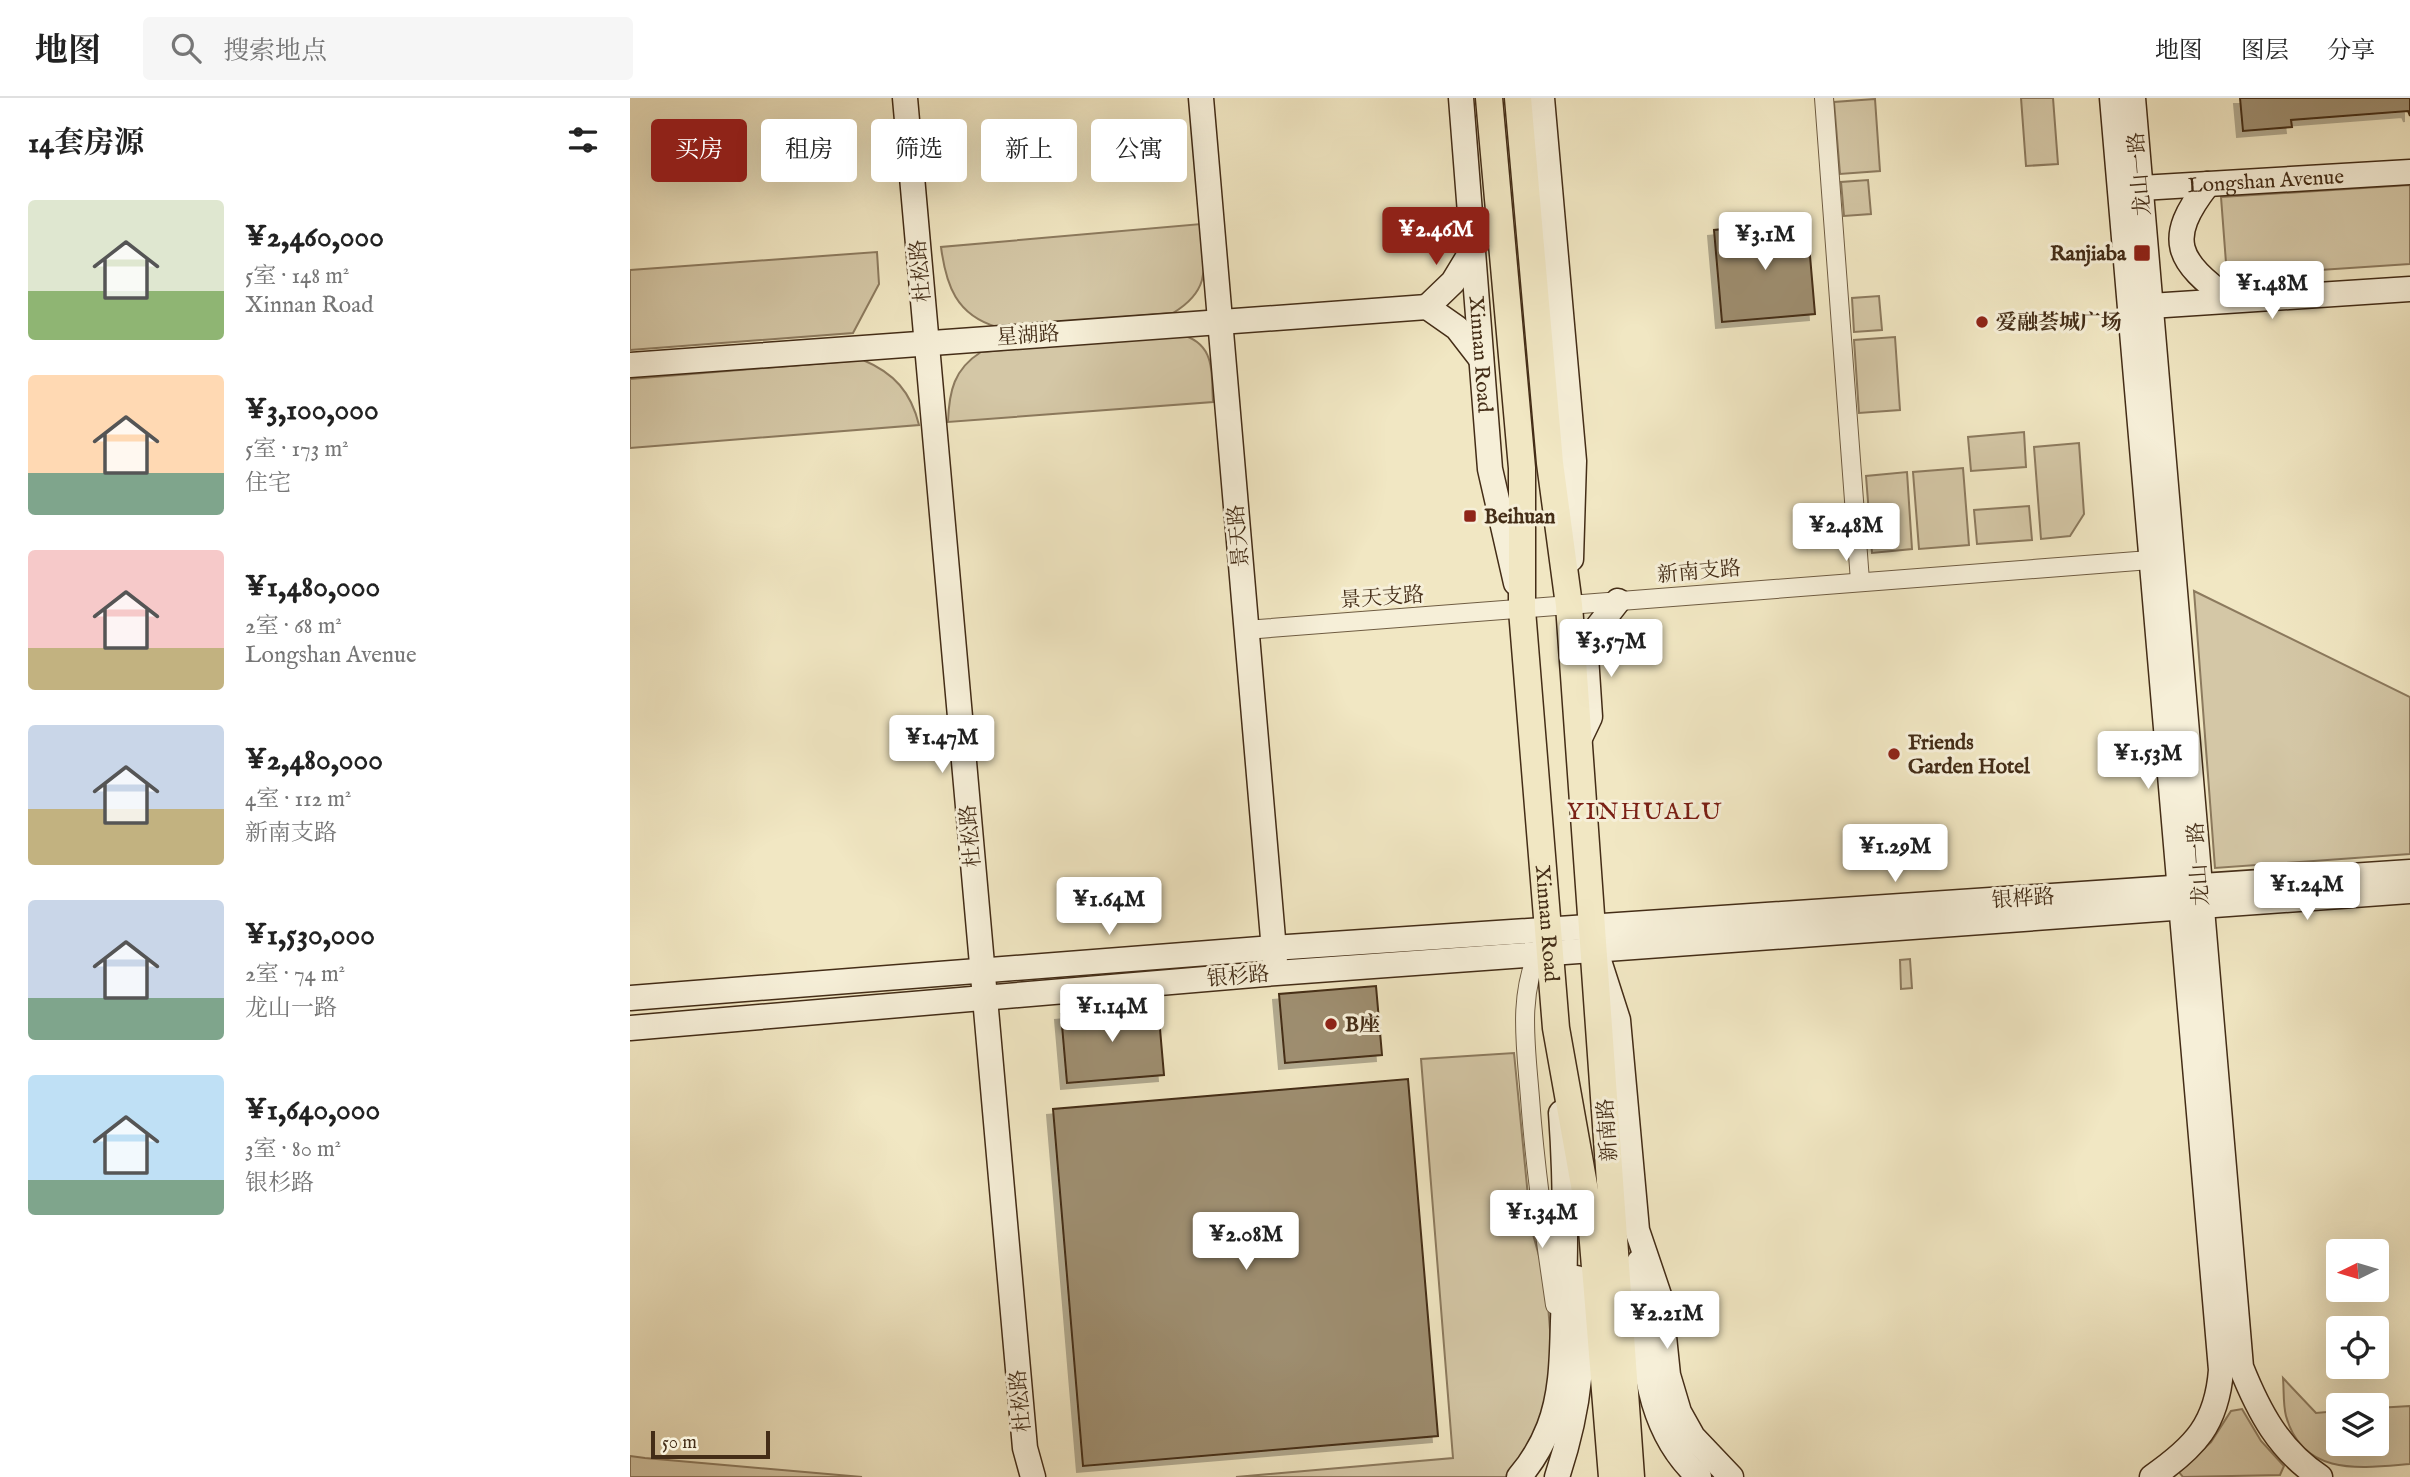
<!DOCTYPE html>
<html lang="zh">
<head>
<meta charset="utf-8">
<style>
	body { margin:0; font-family:"IM FELL English","Noto Serif SC",serif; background:#f6f6f6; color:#222; height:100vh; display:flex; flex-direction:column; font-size:26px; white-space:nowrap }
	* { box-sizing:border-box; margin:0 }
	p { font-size:23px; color:#767676 }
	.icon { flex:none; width:38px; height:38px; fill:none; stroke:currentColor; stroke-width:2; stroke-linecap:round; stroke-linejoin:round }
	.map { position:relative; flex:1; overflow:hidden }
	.details { display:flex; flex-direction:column; background:#fff; width:630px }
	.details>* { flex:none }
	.hud { position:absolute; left:21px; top:21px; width:665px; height:63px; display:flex; gap:14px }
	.needle { width:46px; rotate:265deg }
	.controls { position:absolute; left:1696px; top:1141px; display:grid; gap:14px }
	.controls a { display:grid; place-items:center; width:63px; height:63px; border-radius:7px; background:#fff; box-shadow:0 7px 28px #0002; font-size:35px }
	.scale { position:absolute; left:21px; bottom:18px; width:119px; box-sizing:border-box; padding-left:7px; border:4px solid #442d17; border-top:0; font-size:19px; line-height:24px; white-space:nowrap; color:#442d17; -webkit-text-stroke:5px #f6efd8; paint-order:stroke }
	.price { position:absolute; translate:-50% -60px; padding:0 16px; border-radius:7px; background:#fff; color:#222; font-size:23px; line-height:46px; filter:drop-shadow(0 2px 4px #0008) }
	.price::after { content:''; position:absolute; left:50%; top:42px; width:21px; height:16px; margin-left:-10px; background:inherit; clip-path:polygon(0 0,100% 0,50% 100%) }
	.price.current { background:#8f2418; color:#fff }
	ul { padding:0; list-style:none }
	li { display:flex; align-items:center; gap:21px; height:175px; padding:0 28px }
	li span { display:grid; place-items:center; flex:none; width:196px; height:140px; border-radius:7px; color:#555 }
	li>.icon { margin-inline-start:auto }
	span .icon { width:84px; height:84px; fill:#fffc; stroke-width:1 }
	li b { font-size:30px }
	h2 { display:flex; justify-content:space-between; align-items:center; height:84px; padding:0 28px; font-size:30px }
	.tag { padding:0 24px; border-radius:7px; background:#fff; box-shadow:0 7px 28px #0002; font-size:24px; line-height:63px }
	.tag.current { background:#8f2418; color:#fff }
	header { display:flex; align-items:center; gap:42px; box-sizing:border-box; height:98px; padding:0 35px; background:#fff; border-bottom:2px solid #e0e0e0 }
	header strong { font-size:33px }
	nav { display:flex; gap:38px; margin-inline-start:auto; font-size:24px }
	.search { width:490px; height:63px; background:#f6f6f6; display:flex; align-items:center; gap:18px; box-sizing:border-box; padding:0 24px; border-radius:7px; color:#767676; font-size:26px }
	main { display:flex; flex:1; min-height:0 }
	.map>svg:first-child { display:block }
	.green { fill:#d4c7a6; stroke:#8c7a5e; stroke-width:2 }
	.building { fill:#9e8e70; stroke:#442d17; stroke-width:2; filter:url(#shadow) }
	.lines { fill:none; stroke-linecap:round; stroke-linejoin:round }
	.street-casing { stroke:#6f5c42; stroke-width:20 }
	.secondary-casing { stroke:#442d17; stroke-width:27 }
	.primary-casing { stroke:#442d17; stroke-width:29 }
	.street { stroke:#f6efd8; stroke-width:18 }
	.secondary { stroke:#f6efd8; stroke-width:24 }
	.primary { stroke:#f1e7c3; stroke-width:26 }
	.poi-dot { fill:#8f2418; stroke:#f6efd8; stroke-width:2.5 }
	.labels { text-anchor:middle; stroke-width:6; stroke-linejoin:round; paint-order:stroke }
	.street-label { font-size:21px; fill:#442d17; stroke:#f6efd8 }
	.poi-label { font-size:21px; font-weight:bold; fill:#442d17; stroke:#f6efd8; text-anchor:start }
	.quarter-label { font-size:24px; letter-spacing:2px; fill:#7a1f14; stroke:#f6efd8 }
</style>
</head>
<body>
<header>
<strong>地图</strong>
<div class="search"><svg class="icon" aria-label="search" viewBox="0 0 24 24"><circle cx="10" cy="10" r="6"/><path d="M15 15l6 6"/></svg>搜索地点</div>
<nav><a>地图</a><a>图层</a><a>分享</a></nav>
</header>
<main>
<section class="details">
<h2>14套房源<svg class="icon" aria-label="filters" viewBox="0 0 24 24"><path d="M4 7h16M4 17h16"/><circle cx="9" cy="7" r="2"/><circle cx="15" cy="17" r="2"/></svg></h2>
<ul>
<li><span style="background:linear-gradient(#dfe7d0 65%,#8fb573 0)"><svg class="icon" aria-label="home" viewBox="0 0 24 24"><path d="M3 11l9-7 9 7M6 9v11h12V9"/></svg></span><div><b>¥2,460,000</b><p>5室 · 148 m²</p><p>Xinnan Road</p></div></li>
<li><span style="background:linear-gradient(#ffd9b3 70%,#7fa58c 0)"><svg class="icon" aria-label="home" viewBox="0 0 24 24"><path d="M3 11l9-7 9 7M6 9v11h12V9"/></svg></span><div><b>¥3,100,000</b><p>5室 · 173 m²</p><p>住宅</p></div></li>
<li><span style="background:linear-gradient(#f6c9c9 70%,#c2b280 0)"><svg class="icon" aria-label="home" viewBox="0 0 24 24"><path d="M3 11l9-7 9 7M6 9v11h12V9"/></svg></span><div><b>¥1,480,000</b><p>2室 · 68 m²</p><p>Longshan Avenue</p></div></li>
<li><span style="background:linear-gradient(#c9d6e8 60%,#c2b280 0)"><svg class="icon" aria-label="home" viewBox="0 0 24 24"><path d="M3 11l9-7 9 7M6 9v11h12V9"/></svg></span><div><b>¥2,480,000</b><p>4室 · 112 m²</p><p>新南支路</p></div></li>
<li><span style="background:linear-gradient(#c9d6e8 70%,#7fa58c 0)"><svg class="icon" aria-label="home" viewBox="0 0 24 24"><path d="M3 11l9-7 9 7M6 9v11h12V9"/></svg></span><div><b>¥1,530,000</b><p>2室 · 74 m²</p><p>龙山一路</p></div></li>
<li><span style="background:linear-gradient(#bfe0f5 75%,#7fa58c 0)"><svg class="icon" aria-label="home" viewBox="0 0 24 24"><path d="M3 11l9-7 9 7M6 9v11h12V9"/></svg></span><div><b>¥1,640,000</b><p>3室 · 80 m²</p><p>银杉路</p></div></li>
</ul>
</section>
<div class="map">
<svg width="1780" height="1379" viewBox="0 0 1780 1379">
	<defs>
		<filter id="shadow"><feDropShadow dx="-6" dy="6" stdDeviation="0" flood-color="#0004"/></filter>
	</defs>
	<rect width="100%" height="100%" fill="#f1e7c3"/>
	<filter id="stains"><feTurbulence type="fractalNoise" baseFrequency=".00286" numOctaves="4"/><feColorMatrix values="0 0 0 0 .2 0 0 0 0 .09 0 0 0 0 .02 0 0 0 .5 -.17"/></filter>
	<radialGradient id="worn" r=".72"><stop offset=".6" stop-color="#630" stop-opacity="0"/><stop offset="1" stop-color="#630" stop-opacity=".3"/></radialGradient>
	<g class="green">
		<polygon points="1391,0 1423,0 1428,66 1396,68"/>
		<polygon points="1245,1 1250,73 1210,76 1204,4"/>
		<polygon points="1238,82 1241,116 1214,118 1211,84"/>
		<polygon points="1780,87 1780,166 1597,178 1591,99"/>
		<path d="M571 126C574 167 583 191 543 215L367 229C326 217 316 187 311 149Z"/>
		<polygon points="247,154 249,186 223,235 0,252 0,172"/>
		<polygon points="1249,198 1252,232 1224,234 1222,200"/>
		<path d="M549 236C586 245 581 273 583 304L318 324C319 293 324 271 351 254Z"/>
		<polygon points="1265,239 1270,312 1229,315 1224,242"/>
		<path d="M233 262C264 275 281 294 289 327L0 350V281Z"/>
		<polygon points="1394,334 1396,369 1341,373 1338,339"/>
		<polygon points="1449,345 1454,416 1440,438 1411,441 1404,349"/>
		<polygon points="1333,370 1339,447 1289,451 1283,374"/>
		<polygon points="1277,374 1282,451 1242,455 1236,378"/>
		<polygon points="1399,408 1402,442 1347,446 1344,412"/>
		<polygon points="1564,493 1780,599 1780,756 1585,770"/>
		<polygon points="1280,861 1282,890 1271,891 1270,862"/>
		<polygon points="884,955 901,1129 916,1183 922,1256 920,1295 909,1331 877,1379 606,1379 823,1360 791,961"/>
		<path d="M1653 1280 1686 1315 1708 1313V1346H1746L1747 1310 1780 1308V1366C1731 1370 1673 1379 1656 1318 1653 1307 1654 1292 1653 1280Z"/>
		<polygon points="1612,1311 1631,1343 1654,1368 1650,1377 1553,1379 1549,1374 1581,1344 1601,1313"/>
		<polygon points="0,1358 15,1360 232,1379 0,1379"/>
	</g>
	<g class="building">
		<polygon points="1610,0 1780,0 1780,18 1778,13 1661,22 1662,29 1613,33"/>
		<polygon points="1177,123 1185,216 1092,224 1084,132"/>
		<polygon points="746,888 752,957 655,965 649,896"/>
		<polygon points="528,908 534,977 437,985 431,916"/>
		<polygon points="778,981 808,1338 453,1368 423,1011"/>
	</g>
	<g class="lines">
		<defs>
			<g id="street">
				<polyline points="1194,0 1230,483"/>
				<polyline points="615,532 1533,461"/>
				<path d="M911 848C887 896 896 948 900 1000 905 1070 915 1138 925 1207"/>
			</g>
			<g id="secondary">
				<polyline points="275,0 395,1350 403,1379"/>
				<polyline points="571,0 645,864"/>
				<path id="s1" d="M831 0 860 371 886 485"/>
				<polyline points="912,0 944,363 941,461"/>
				<path d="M1482 0 1591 1272C1587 1326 1565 1349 1522 1379"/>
				<path d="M1503 0 1611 1269C1629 1314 1649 1352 1690 1379"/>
				<path d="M1578 86C1534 142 1547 163 1600 202"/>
				<path id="s2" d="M1494 91 1780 74"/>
				<polyline points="797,209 827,230 851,261"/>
				<polyline points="797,209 823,184 843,151"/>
				<polyline points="1505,209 1780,191"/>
				<polyline points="0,267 797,209"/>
				<polyline points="949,642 960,619 956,558 963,535 988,503"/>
				<polyline points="970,866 988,922 1007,1132 1030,1200 1038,1277 1049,1314 1063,1339 1101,1379"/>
				<polyline points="0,900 643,850 1780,774"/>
				<polyline points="0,930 646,875 1780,793"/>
				<path d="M1009 1164C1013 1239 1009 1325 1069 1379"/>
				<path d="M889 1379C902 1364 912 1347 919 1329 932 1296 932 1258 933 1223 936 1154 936 1084 931 1015"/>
				<path d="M927 1379C950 1310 956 1253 947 1180"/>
			</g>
			<g id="primary">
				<path id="s3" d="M859 0 892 370V512L926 930 962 1132 982 1379"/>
				<polyline points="888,0 920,365 939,507 1001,1379"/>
			</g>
		</defs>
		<use href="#street" class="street-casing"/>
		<use href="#secondary" class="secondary-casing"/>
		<use href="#primary" class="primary-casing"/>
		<use href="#street" class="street"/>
		<use href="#secondary" class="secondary"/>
		<use href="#primary" class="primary"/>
	</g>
	<g class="poi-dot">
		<rect x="1503" y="146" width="18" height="18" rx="3.5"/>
		<circle cx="1352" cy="224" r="7"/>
		<rect x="833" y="411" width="14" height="14" rx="3.5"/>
		<circle cx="1264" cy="656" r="7"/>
		<circle cx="701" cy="926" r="7"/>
	</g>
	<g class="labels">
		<g class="street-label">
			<text transform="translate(1509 76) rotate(-95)" y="7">龙山一路</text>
			<text dy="7" stroke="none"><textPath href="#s2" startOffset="142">Longshan Avenue</textPath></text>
			<text transform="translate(290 173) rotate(-95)" y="7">杜松路</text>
			<text transform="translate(398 237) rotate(-4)" y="7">星湖路</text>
			<text dy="7" stroke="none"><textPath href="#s1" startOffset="257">Xinnan Road</textPath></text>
			<text transform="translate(608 438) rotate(-95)" y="7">景天路</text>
			<text transform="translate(1069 473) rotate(-5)" y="7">新南支路</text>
			<text transform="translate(752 499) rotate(-4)" y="7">景天支路</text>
			<text transform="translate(340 738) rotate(-95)" y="7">杜松路</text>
			<text transform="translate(1568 766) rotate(-94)" y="7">龙山一路</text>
			<text transform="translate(1393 800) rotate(-4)" y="7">银桦路</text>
			<text dy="7" stroke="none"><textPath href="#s3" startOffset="828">Xinnan Road</textPath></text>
			<text transform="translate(608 878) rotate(-5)" y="7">银杉路</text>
			<text transform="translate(977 1032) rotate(-94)" y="7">新南路</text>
			<text transform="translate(390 1303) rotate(-95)" y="7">杜松路</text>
		</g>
		<g class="poi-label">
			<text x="1496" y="162" text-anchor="end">Ranjiaba</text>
			<text x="1366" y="231">爱融荟城广场</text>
			<text x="854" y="425">Beihuan</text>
			<text x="1278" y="651">Friends<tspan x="1278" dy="24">Garden Hotel</tspan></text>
			<text x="715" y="933">B座</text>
		</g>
		<g class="quarter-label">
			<text x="1015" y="721">YINHUALU</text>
		</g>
	</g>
	<rect width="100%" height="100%" filter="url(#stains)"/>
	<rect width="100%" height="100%" fill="url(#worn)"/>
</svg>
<div class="controls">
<a><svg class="needle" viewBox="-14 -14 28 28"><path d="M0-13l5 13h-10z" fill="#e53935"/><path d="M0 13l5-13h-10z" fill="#767676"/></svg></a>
<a><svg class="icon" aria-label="locate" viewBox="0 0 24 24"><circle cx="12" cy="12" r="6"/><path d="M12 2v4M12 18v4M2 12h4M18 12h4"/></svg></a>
<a><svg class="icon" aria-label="layers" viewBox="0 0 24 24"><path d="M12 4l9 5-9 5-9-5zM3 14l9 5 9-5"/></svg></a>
</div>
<div class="scale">50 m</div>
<b class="price current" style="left:806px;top:169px">¥2.46M</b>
<b class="price" style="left:1135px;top:174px">¥3.1M</b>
<b class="price" style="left:1642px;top:223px">¥1.48M</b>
<b class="price" style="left:1216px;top:465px">¥2.48M</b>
<b class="price" style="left:981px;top:581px">¥3.57M</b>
<b class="price" style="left:312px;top:677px">¥1.47M</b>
<b class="price" style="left:1518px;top:693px">¥1.53M</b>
<b class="price" style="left:1265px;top:786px">¥1.29M</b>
<b class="price" style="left:1677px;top:824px">¥1.24M</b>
<b class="price" style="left:479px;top:839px">¥1.64M</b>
<b class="price" style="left:482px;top:946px">¥1.14M</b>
<b class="price" style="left:912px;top:1152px">¥1.34M</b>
<b class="price" style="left:616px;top:1174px">¥2.08M</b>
<b class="price" style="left:1037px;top:1253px">¥2.21M</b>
<div class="hud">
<a class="tag current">买房</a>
<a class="tag">租房</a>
<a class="tag">筛选</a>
<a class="tag">新上</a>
<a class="tag">公寓</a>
</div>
</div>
</main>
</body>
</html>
